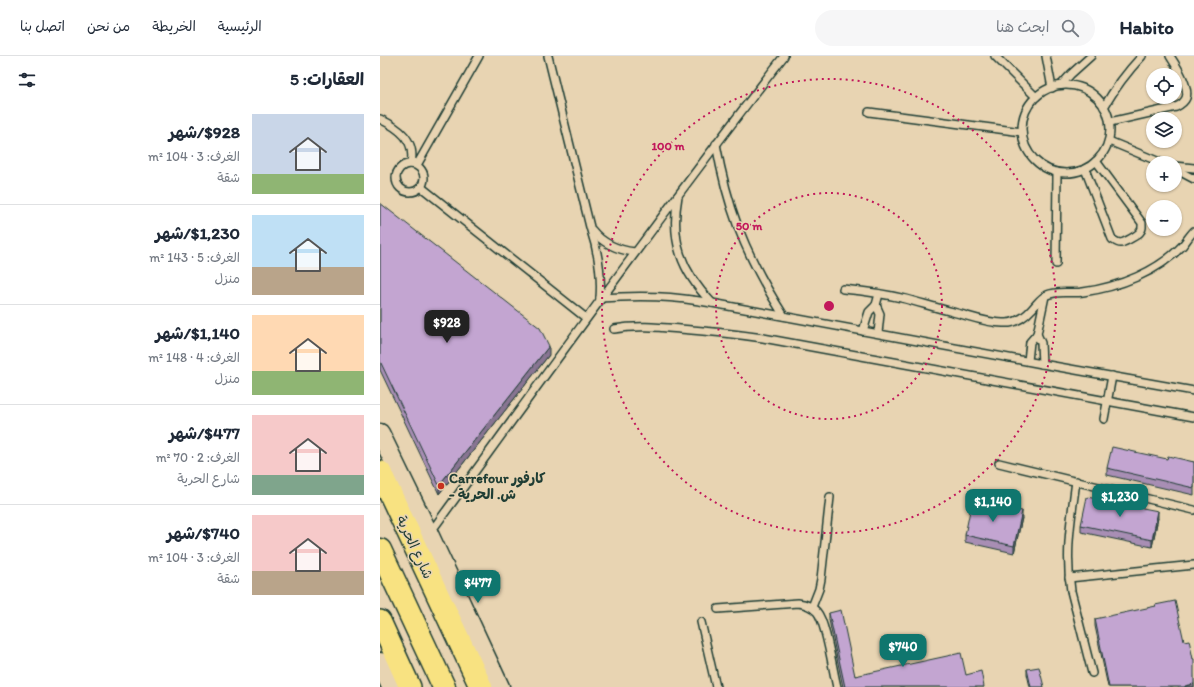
<!DOCTYPE html>
<html lang="ar">
<head>
<meta charset="utf-8">
<style>
	body { margin:0; font-family:Itim,"Playpen Sans Arabic",sans-serif; background:#f6f6f7; color:#1f2937; direction:rtl; height:100vh; display:flex; flex-direction:column; font-size:15px; white-space:nowrap }
	* { box-sizing:border-box; margin:0 }
	p { font-size:13px; color:#747a83 }
	.icon { flex:none; width:22px; height:22px; fill:none; stroke:currentColor; stroke-width:2; stroke-linecap:round; stroke-linejoin:round }
	.map { position:relative; flex:1; overflow:hidden; direction:ltr }
	.side { display:flex; flex-direction:column; background:#fff; width:380px }
	.side>* { flex:none }
	.fabs { position:absolute; left:766px; top:12px; display:grid; gap:8px }
	.fabs a { display:grid; place-items:center; width:36px; height:36px; border-radius:50%; background:#fff; box-shadow:0 1px 3px #0004; font-size:20px }
	.price { position:absolute; translate:-50% -34px; padding:0 9px; border-radius:8px; background:#0f766e; color:#fff; font-size:13px; line-height:26px; filter:drop-shadow(0 1px 2px #0008) }
	.price::after { content:''; position:absolute; left:50%; top:24px; width:12px; height:9px; margin-left:-6px; background:inherit; clip-path:polygon(0 0,100% 0,50% 100%) }
	.price.active { background:#222; color:#fff }
	ul { padding:0; list-style:none }
	li { display:flex; align-items:center; gap:12px; height:100px; padding:0 16px }
	li+li { border-top:1px solid #e0e1e3 }
	li span { display:grid; place-items:center; flex:none; width:112px; height:80px; border-radius:0px; color:#555 }
	li>.icon { margin-inline-start:auto }
	span .icon { width:48px; height:48px; fill:#fffc; stroke-width:1 }
	li b { font-size:17px }
	h2 { display:flex; justify-content:space-between; align-items:center; height:48px; padding:0 16px; font-size:17px }
	header { display:flex; align-items:center; gap:24px; box-sizing:border-box; height:56px; padding:0 20px; background:#fff; border-bottom:1px solid #e0e1e3 }
	header strong { font-size:19px }
	nav { display:flex; gap:22px; margin-inline-start:auto; font-size:14px }
	.search { width:280px; height:36px; background:#f6f6f7; display:flex; align-items:center; gap:10px; box-sizing:border-box; padding:0 14px; border-radius:22px; color:#747a83; font-size:15px }
	main { display:flex; flex:1; min-height:0 }
	.map>svg:first-child { display:block }
	.lines { fill:none; stroke-linecap:round; stroke-linejoin:round }
	.service-casing { stroke:#1f3d34; stroke-width:10 }
	.secondary-casing { stroke:#1f3d34; stroke-width:21 }
	.primary-casing { stroke:#1f3d34; stroke-width:24 }
	.trunk-casing { stroke:#1f3d34; stroke-width:25 }
	.service { stroke:#e8d4b2; stroke-width:7 }
	.secondary { stroke:#e8d4b2; stroke-width:18 }
	.primary { stroke:#f8e281; stroke-width:21 }
	.trunk { stroke:#f8e281; stroke-width:22 }
	.wall { fill:#a88eb4; stroke:#1f3d34 }
	.shaded-wall { fill:#887492; stroke:#1f3d34 }
	.building { fill:#c3a5d1; stroke:#1f3d34 }
	.ring { fill:none; stroke:#c2185b; stroke-width:2; stroke-dasharray:2 4 }
	.poi-dot { fill:#c8321e; stroke:#e8d4b2; stroke-width:1.5 }
	.labels { text-anchor:middle; stroke-width:3; stroke-linejoin:round; paint-order:stroke }
	.poi-label { font-size:14px; font-weight:bold; fill:#1f3d34; stroke:#e8d4b2; text-anchor:start }
	.street-label { font-size:14px; fill:#1f3d34; stroke:#e8d4b2 }
	.centre { fill:#c2185b; stroke:#e8d4b2; stroke-width:2 }
	.ring-label { font-size:12px; text-anchor:middle; font-weight:bold; fill:#c2185b; stroke:#e8d4b2; stroke-width:3; stroke-linejoin:round; paint-order:stroke }
</style>
</head>
<body>
<header>
<strong>Habito</strong>
<div class="search"><svg class="icon" aria-label="search" viewBox="0 0 24 24"><circle cx="10" cy="10" r="6"/><path d="M15 15l6 6"/></svg>ابحث هنا</div>
<nav><a>الرئيسية</a><a>الخريطة</a><a>من نحن</a><a>اتصل بنا</a></nav>
</header>
<main>
<div class="map">
<svg width="814" height="631" viewBox="0 0 814 631">
	<rect width="100%" height="100%" fill="#e8d4b2"/>
	<filter id="ink" filterUnits="userSpaceOnUse"><feTurbulence type="fractalNoise" baseFrequency=".025" numOctaves="2"/><feDisplacementMap in="SourceGraphic" scale="8" xChannelSelector="R" yChannelSelector="G"/><feConvolveMatrix kernelMatrix="1 2 1 2 8 2 1 2 1" color-interpolation-filters="sRGB"/></filter>
	<g filter="url(#ink)">
		<g class="lines">
			<defs>
				<g id="service">
					<path d="M168 0 210 171C218 195 222 217 220 242"/>
					<polyline points="615,0 656,41"/>
					<polyline points="666,0 672,32"/>
					<polyline points="681,29 691,18 711,0"/>
					<circle cx="686" cy="73" r="44"/>
					<path d="M724 51C735 32 747 16 762 0"/>
					<polyline points="489,56 642,76"/>
					<path d="M0 63C19 72 36 84 31 108"/>
					<path d="M730 66 796 51C800 49 804 47 806 42 810 32 796 9 790 0"/>
					<polyline points="729,85 782,107"/>
					<path d="M336 88C341 116 348 144 358 171 370 202 386 232 404 260"/>
					<circle cx="30" cy="122" r="14"/>
					<polyline points="37,109 99,0"/>
					<polyline points="795,110 814,112"/>
					<path d="M705 113 732 183C735 185 737 187 741 187 745 186 758 179 760 176 763 173 762 170 762 167L716 105"/>
					<polyline points="795,113 814,123"/>
					<polyline points="41,131 206,262"/>
					<path d="M298 140C290 185 301 215 332 247"/>
					<path d="M212 174C223 188 238 194 255 196"/>
					<polyline points="676,208 677,116"/>
					<path d="M463 233C484 235 505 238 526 243 541 247 557 252 573 256 589 260 606 267 623 267 634 268 644 262 652 253 657 248 660 242 667 239 678 234 691 238 703 236 739 231 778 216 803 189 807 184 810 179 814 175"/>
					<path d="M220 242C261 239 293 240 332 247L662 308 814 335"/>
					<polyline points="496,249 500,258 498,277"/>
					<path d="M234 273C256 269 277 271 300 273 328 275 355 278 383 282L814 361"/>
					<polyline points="483,275 489,256 496,249 499,238"/>
					<polyline points="657,278 661,287 662,308"/>
					<polyline points="648,305 650,286 657,278 665,240"/>
					<polyline points="724,363 732,320"/>
					<polyline points="619,407 814,454"/>
					<path d="M696 425C691 464 685 496 691 535L712 617"/>
					<path d="M50 477C167 317 283 156 404 0"/>
					<polyline points="689,522 814,509"/>
					<polyline points="432,551 439,533 441,523 450,441"/>
					<path d="M338 553 418 547C426 548 432 550 437 556 446 566 453 616 457 631"/>
					<polyline points="321,566 336,631"/>
				</g>
				<g id="secondary">
					<polyline points="0,377 49,478 120,631"/>
					<polyline points="0,606 11,631"/>
				</g>
				<polyline id="primary" points="0,565 30,631"/>
				<g id="trunk">
					<polyline points="0,416 101,631"/>
					<polyline points="0,494 64,631"/>
				</g>
			</defs>
			<use href="#service" class="service-casing"/>
			<use href="#secondary" class="secondary-casing"/>
			<use href="#primary" class="primary-casing"/>
			<use href="#trunk" class="trunk-casing"/>
			<use href="#service" class="service"/>
			<use href="#secondary" class="secondary"/>
			<use href="#primary" class="primary"/>
			<use href="#trunk" class="trunk"/>
		</g>
		<g class="wall">
			<polygon points="0,147 169,299 59,438 0,314"/>
			<polygon points="787,403 814,406 814,439 727,419 727,412"/>
			<polygon points="642,462 634,497 585,486 585,479"/>
			<polygon points="778,462 772,491 701,476 701,469"/>
			<polygon points="449,557 475,620 586,619 604,631 463,631 449,564"/>
			<polygon points="715,563 804,585 813,603 814,631 728,631 715,570"/>
			<polygon points="647,613 664,631 650,631 647,618"/>
		</g>
		<g class="shaded-wall">
			<polygon points="169,290 169,299 59,438 59,429"/>
			<polygon points="642,455 642,462 634,497 634,490"/>
			<polygon points="778,455 778,462 772,491 772,484"/>
			<polygon points="814,628 814,631 805,631 805,630"/>
		</g>
		<g class="building">
			<polygon points="0,147 160,272 169,290 59,429 0,305"/>
			<polygon points="732,391 787,403 788,400 814,406 814,432 727,412"/>
			<polygon points="707,441 778,455 772,484 701,469"/>
			<polygon points="592,445 642,455 634,490 585,479"/>
			<polygon points="795,545 804,585 809,584 813,603 814,603 814,628 805,630 805,631 729,631 715,563 776,550 775,549"/>
			<polygon points="461,554 475,620 581,597 586,619 601,615 604,631 465,631 449,557"/>
			<polygon points="659,611 664,631 651,631 647,613"/>
		</g>
	</g>
	<g class="ring">
		<circle cx="449" cy="250" r="113"/>
		<circle cx="449" cy="250" r="227"/>
	</g>
	<circle class="poi-dot" cx="61" cy="430" r="4"/>
	<g class="labels">
		<g class="poi-label">
			<text x="69" y="427">Carrefour كارفور<tspan x="69" dy="16">- ش. الحرية</tspan></text>
		</g>
		<g class="street-label">
			<text transform="translate(35 491) rotate(65)" y="5">شارع الحرية</text>
		</g>
	</g>
	<circle cx="449" cy="250" r="6" class="centre"/>
	<g class="ring-label">
		<text x="288" y="94">100 m</text>
		<text x="369" y="174">50 m</text>
	</g>
</svg>
<div class="fabs">
<a><svg class="icon" aria-label="locate" viewBox="0 0 24 24"><circle cx="12" cy="12" r="6"/><path d="M12 2v4M12 18v4M2 12h4M18 12h4"/></svg></a>
<a><svg class="icon" aria-label="layers" viewBox="0 0 24 24"><path d="M12 4l9 5-9 5-9-5zM3 14l9 5 9-5"/></svg></a>
<a>+</a>
<a>−</a>
</div>
<b class="price active" style="left:67px;top:288px">$928</b>
<b class="price" style="left:740px;top:462px">$1,230</b>
<b class="price" style="left:613px;top:467px">$1,140</b>
<b class="price" style="left:98px;top:548px">$477</b>
<b class="price" style="left:523px;top:612px">$740</b>
</div>
<section class="side">
<h2>العقارات: 5<svg class="icon" aria-label="filters" viewBox="0 0 24 24"><path d="M4 7h16M4 17h16"/><circle cx="9" cy="7" r="2"/><circle cx="15" cy="17" r="2"/></svg></h2>
<ul>
<li><span style="background:linear-gradient(#c9d6e8 75%,#8fb573 0)"><svg class="icon" aria-label="home" viewBox="0 0 24 24"><path d="M3 11l9-7 9 7M6 9v11h12V9"/></svg></span><div><b>$928/شهر</b><p>الغرف: 3 · 104 m²</p><p>شقة</p></div></li>
<li><span style="background:linear-gradient(#bfe0f5 65%,#b9a48a 0)"><svg class="icon" aria-label="home" viewBox="0 0 24 24"><path d="M3 11l9-7 9 7M6 9v11h12V9"/></svg></span><div><b>$1,230/شهر</b><p>الغرف: 5 · 143 m²</p><p>منزل</p></div></li>
<li><span style="background:linear-gradient(#ffd9b3 70%,#8fb573 0)"><svg class="icon" aria-label="home" viewBox="0 0 24 24"><path d="M3 11l9-7 9 7M6 9v11h12V9"/></svg></span><div><b>$1,140/شهر</b><p>الغرف: 4 · 148 m²</p><p>منزل</p></div></li>
<li><span style="background:linear-gradient(#f6c9c9 75%,#7fa58c 0)"><svg class="icon" aria-label="home" viewBox="0 0 24 24"><path d="M3 11l9-7 9 7M6 9v11h12V9"/></svg></span><div><b>$477/شهر</b><p>الغرف: 2 · 70 m²</p><p>شارع الحرية</p></div></li>
<li><span style="background:linear-gradient(#f6c9c9 70%,#b9a48a 0)"><svg class="icon" aria-label="home" viewBox="0 0 24 24"><path d="M3 11l9-7 9 7M6 9v11h12V9"/></svg></span><div><b>$740/شهر</b><p>الغرف: 3 · 104 m²</p><p>شقة</p></div></li>
</ul>
</section>
</main>
</body>
</html>
